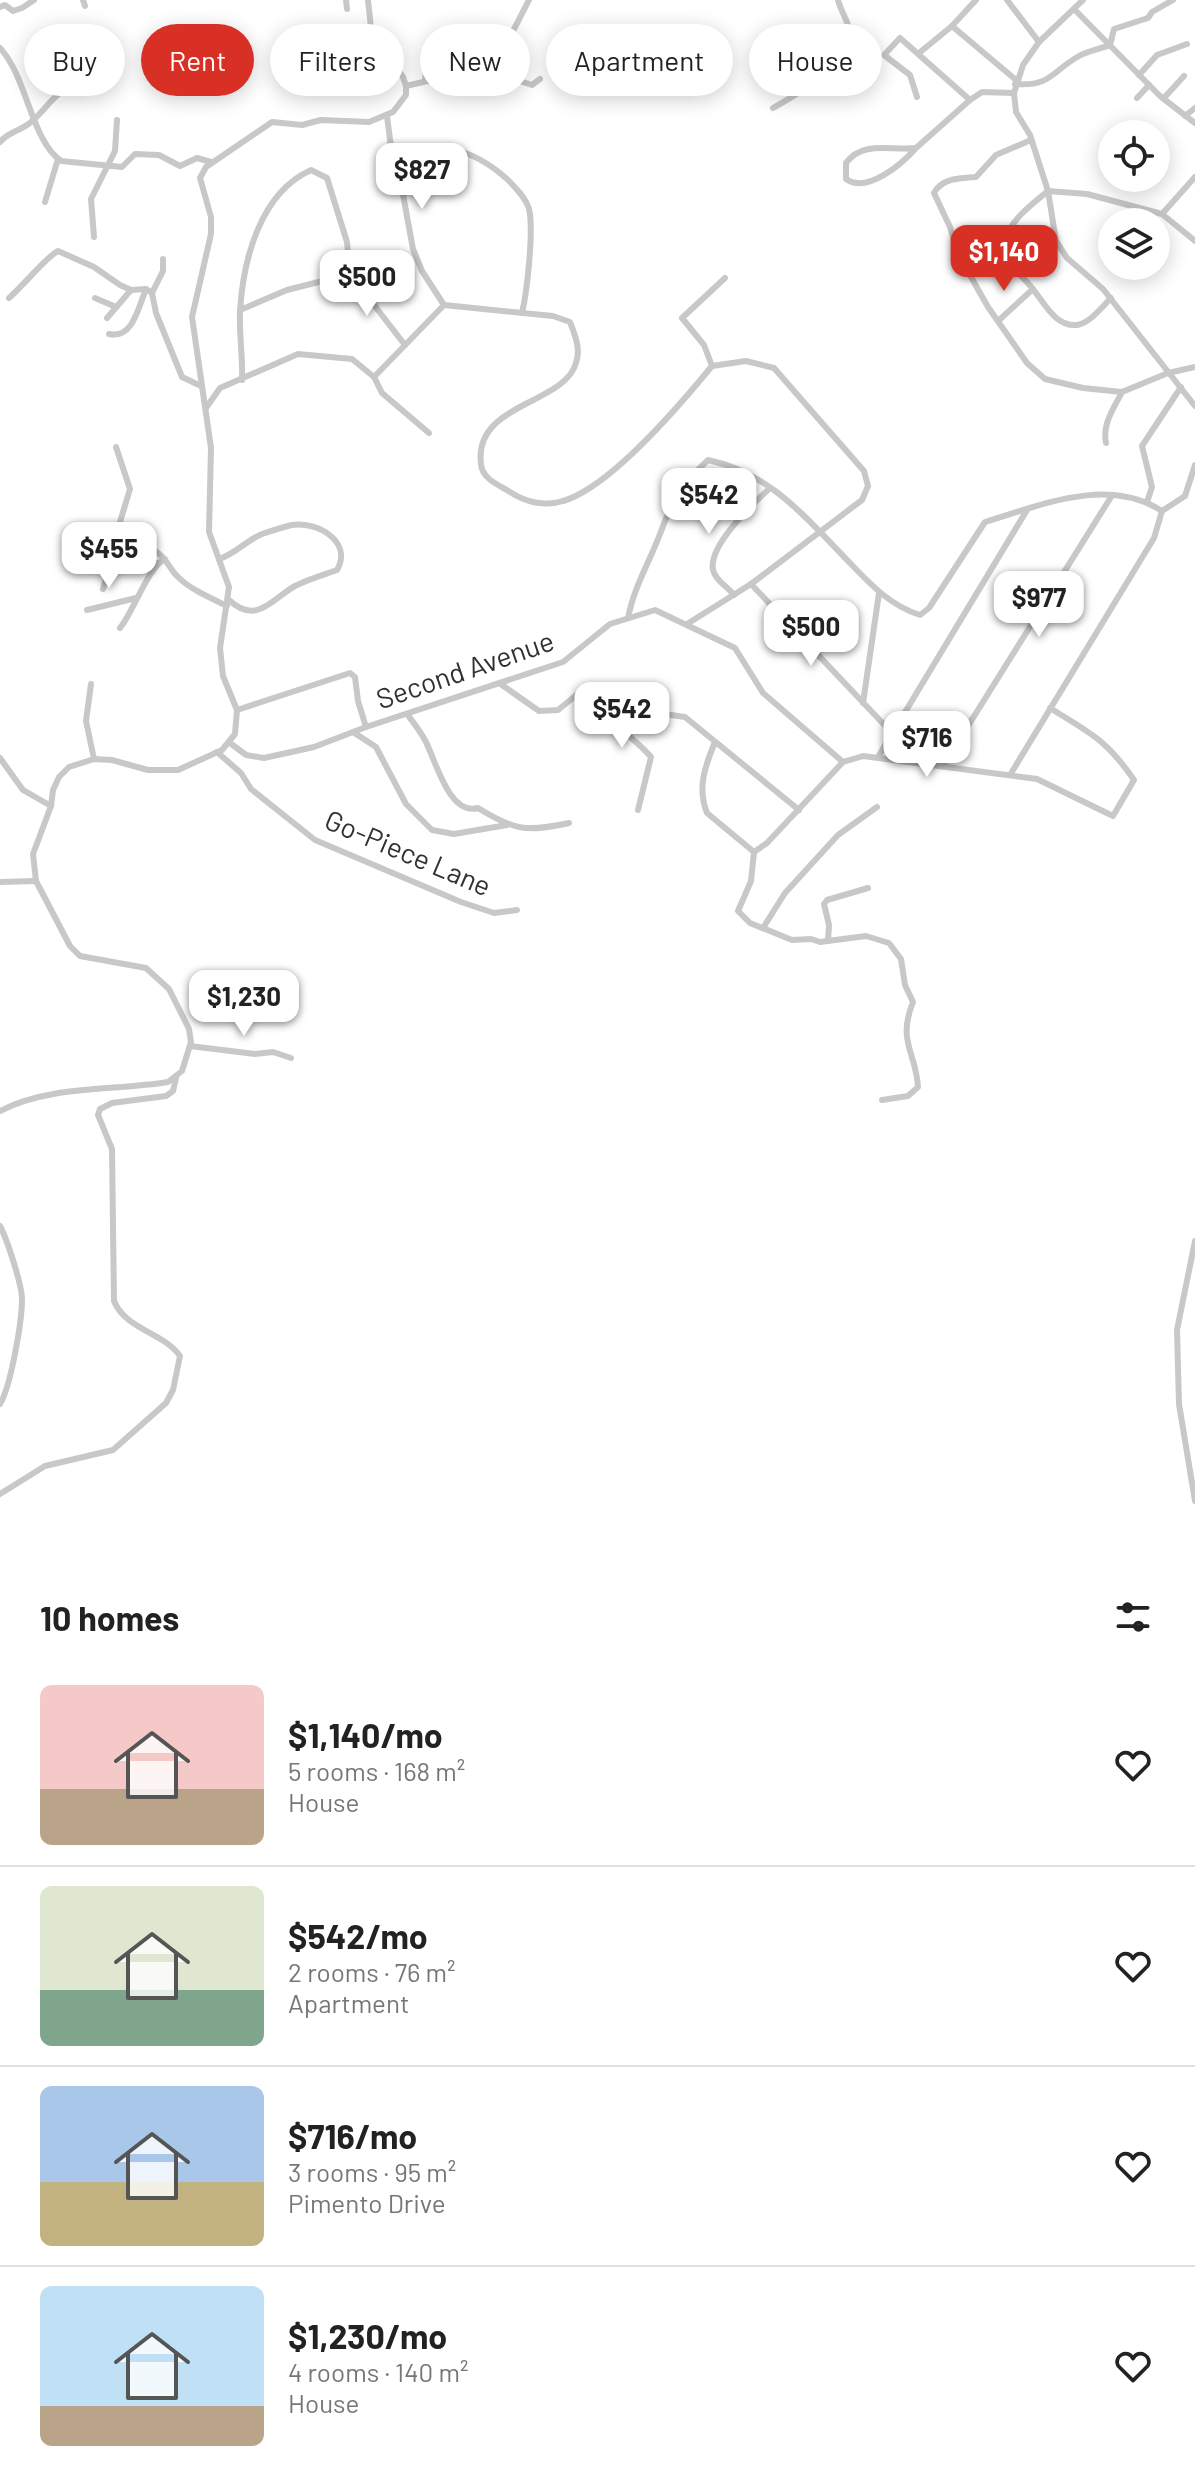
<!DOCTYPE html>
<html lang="en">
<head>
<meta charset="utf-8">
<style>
	body { margin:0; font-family:Barlow,sans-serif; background:#f6f6f6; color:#222; height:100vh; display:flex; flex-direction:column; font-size:30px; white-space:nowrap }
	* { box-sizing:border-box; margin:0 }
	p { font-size:26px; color:#767676 }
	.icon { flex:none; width:44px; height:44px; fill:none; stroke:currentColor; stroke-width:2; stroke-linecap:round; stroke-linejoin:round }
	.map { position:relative; height:1569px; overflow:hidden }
	.side { display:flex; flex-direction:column; background:#fff; flex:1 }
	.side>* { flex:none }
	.banner { position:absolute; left:24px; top:24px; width:1148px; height:72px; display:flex; gap:16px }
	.buttons { position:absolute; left:1098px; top:120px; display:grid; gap:16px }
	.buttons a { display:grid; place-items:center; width:72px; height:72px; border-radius:50%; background:#fff; box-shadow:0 4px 20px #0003; font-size:40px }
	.price { position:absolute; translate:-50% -68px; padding:0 18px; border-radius:16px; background:#fff; color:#222; font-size:26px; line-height:52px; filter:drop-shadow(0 2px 4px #0008) }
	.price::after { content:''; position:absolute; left:50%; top:48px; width:24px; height:18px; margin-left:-12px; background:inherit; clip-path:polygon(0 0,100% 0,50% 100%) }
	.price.selected { background:#d93025; color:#fff }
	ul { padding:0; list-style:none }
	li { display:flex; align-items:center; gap:24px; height:200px; padding:0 40px }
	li+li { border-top:2px solid #e0e0e0 }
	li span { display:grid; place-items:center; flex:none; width:224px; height:160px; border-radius:12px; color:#555 }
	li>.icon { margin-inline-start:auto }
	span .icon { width:96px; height:96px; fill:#fffc; stroke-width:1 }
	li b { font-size:34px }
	h2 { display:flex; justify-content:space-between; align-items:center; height:96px; padding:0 40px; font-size:34px }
	.pill { padding:0 28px; border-radius:36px; background:#fff; box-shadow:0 4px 20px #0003; font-size:28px; line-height:72px }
	.pill.selected { background:#d93025; color:#fff }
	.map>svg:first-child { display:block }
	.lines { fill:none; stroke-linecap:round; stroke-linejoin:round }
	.minor { stroke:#c8c8c8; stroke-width:6 }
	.labels { text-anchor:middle; stroke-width:8; stroke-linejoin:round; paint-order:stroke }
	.street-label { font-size:28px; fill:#313131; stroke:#fff }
</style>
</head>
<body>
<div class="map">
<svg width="1195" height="1569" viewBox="0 0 1195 1569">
	<rect width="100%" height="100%" fill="#fff"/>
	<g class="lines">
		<g class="minor">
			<polyline points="83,0 85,6"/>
			<polyline points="346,0 347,9"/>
			<polyline points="1007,0 1039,42"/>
			<polyline points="1083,0 1039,42 1023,65 1014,93 1016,112 1030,135 1048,191 1056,241 1067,258 1103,289 1195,406"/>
			<polyline points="0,7 5,5 13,11 22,8 34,0"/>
			<polyline points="1074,9 1160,96 1195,123"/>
			<polyline points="952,26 1016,80"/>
			<path d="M0 48C27 77 31 140 61 161L122 167 135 154 159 155 180 166 197 158 211 162"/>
			<polyline points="919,53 952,26 976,0"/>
			<polyline points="492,72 532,85 540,79"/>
			<polyline points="1139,75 1157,55 1187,44"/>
			<polyline points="425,81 427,57"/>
			<path d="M1015 84C1051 87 1052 71 1079 56 1088 51 1100 49 1110 45L1114 29 1148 18 1152 12 1173 0"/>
			<polyline points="406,86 462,73 492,72 529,0"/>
			<polyline points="917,97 910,75 884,55 900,38 970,100"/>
			<polyline points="1137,98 1149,85"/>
			<polyline points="1164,98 1184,76"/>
			<path d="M773 108C794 96 852 63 851 37 850 24 841 12 838 0"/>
			<polyline points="387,116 395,179 402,189 413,249 422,271 444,305"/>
			<polyline points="1185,116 1195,108"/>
			<path d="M1031 140 996 155 976 177C960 178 942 178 934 193L950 227 958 254 988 307 1027 363 1045 379 1083 388 1122 392 1168 373 1195 367"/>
			<path d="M0 142C9 131 21 131 31 122 50 106 58 84 86 84"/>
			<path d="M916 148C902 164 867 194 846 179V163C863 140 891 151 916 148L970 100 982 92 1014 93"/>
			<path d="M393 155C441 143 470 146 507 179 515 187 526 198 529 209 534 230 527 292 522 313"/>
			<polyline points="45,202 58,159"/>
			<polyline points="1162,214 1195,241"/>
			<polyline points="94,237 91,199 115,151 117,120"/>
			<polyline points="152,293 163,271 163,259"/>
			<path d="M9 298C23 286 47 256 58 251L94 267 120 285 131 290 146 289 152 293 156 313 182 377 201 386"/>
			<polyline points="95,298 116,307"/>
			<path d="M1111 298C1102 307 1090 323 1077 325 1055 327 1044 302 1032 288 1021 274 1002 262 1005 242 1008 222 1033 203 1048 191L1087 194 1162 214 1195 177"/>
			<path d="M444 305 553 316 570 322C575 335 581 349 576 363 564 405 473 403 481 464 482 479 499 485 510 492 525 502 545 507 563 501 611 487 680 405 712 366"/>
			<polyline points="240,310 287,290 350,274"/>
			<polyline points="107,318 131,290"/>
			<polyline points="998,321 1033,289"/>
			<path d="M109 334C133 339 138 308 146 289"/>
			<polyline points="374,377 382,393 429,433"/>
			<path d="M242 380C243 357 239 334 240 312 243 260 260 193 311 170L327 178 347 242 350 274 405 345"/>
			<polyline points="206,408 220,388 298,354 352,359 374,377 444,305"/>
			<path d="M1106 443C1102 424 1114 408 1122 392"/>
			<path d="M116 447 130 489 120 522C129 542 143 541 158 553 167 559 170 570 178 577 191 590 211 598 227 606"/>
			<polyline points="1147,502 1152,487 1142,446 1181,387"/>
			<polyline points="1162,511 1185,496 1195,465"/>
			<path d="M219 559C235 554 247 540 262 534 271 531 283 527 292 525 318 521 353 542 337 570 323 575 309 579 295 586 273 598 257 626 229 600"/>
			<polyline points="751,584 891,732"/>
			<polyline points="103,589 112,559 157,563"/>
			<path d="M734 595C728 587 715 580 713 570 708 545 754 503 770 488"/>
			<polyline points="87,610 136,598"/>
			<path d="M628 618C634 587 649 563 660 534 670 505 684 481 708 460 771 473 807 519 851 564 871 585 891 606 920 615L929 608 985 522C1042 505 1107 476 1162 511"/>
			<polyline points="687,624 751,584 862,500 868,486 864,471 774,368 746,361 712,366 704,345 682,318 725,278"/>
			<path d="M120 628C133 613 148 567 165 559"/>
			<polyline points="91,684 86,721 94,759"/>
			<polyline points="502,685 539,711 558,710 580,692 590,690 599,692 630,709 685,717 799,810"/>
			<path d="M604 696C607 724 634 737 651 757L638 810"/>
			<polyline points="863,703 879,593"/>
			<polyline points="237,710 350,673 355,677 358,701 366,727"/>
			<path d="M407 714C413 722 420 731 425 740 436 761 449 816 478 808 515 831 527 832 569 823"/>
			<polyline points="353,732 376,747 406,804 432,830 454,834 507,825"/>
			<path d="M715 742C705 766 697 788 707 813L754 852 767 843 843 762 863 756 1037 779 1113 816 1134 780C1107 740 1090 733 1050 708"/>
			<polyline points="230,743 246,755 264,758 314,747 366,727 563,662 610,624 655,610 735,648 763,693 843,762"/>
			<polyline points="217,752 241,773 251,789 315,840 461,902 494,913 517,910"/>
			<polyline points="878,757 1027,510"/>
			<polyline points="0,758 23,790 51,806"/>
			<polyline points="943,766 1111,497"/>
			<polyline points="1010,775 1154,538 1162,511"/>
			<path d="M754 852 751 881 738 911 750 923 792 940 811 939 820 942 866 936 889 943 901 959 905 985 913 1002C897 1042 916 1052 918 1087L908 1096 882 1100"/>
			<polyline points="0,882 36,881"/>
			<polyline points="763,928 785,893 838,835 877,807"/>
			<polyline points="828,941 829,925 824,904 827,900 868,888"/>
			<polyline points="190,1046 255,1054 273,1052 291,1058"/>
			<path d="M0 1111C50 1085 114 1091 168 1082L182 1071 191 1042 189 1029 169 989 146 968 80 956 70 946 36 881 33 854 51 806 53 790 59 777 69 767 94 759 112 760 148 770H178L222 750 235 734 237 710 223 676 220 648 229 587 209 532 211 448 192 317 211 234V217L200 178 206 167 272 122 302 125 321 120 369 122 393 112 406 95V86L403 77 376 39 371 28 368 0"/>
			<path d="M0 1226C7 1239 22 1285 22 1299 22 1321 11 1386 0 1404"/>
			<polyline points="1195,1241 1177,1330 1179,1404 1195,1501"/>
			<path d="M0 1494 45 1466 113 1450 166 1403 173 1390 180 1356C163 1332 126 1330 114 1301L112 1149 98 1115 100 1109 112 1103 166 1096 173 1091 176 1078"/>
		</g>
	</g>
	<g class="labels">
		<g class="street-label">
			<text transform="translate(465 670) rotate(-19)" y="10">Second Avenue</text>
			<text transform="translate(408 853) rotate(23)" y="10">Go-Piece Lane</text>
		</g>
	</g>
</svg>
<div class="buttons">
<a><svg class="icon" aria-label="locate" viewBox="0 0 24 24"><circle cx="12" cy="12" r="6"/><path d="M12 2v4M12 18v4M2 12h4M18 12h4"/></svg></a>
<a><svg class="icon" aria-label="layers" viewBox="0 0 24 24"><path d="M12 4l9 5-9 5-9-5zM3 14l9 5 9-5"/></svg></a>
</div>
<b class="price" style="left:422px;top:211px">$827</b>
<b class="price selected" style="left:1004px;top:293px">$1,140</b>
<b class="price" style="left:367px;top:318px">$500</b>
<b class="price" style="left:709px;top:536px">$542</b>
<b class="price" style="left:109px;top:590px">$455</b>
<b class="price" style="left:1039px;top:639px">$977</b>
<b class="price" style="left:811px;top:668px">$500</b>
<b class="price" style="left:622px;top:750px">$542</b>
<b class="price" style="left:927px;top:779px">$716</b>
<b class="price" style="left:244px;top:1038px">$1,230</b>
<div class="banner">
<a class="pill">Buy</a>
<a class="pill selected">Rent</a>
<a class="pill">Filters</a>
<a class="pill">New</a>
<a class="pill">Apartment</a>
<a class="pill">House</a>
</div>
</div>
<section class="side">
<h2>10 homes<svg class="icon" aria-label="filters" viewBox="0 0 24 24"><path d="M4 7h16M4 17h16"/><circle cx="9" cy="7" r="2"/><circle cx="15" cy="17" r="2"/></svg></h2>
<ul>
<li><span style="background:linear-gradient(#f6c9c9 65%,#b9a48a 0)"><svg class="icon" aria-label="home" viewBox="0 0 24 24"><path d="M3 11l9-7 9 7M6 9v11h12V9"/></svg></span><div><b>$1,140/mo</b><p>5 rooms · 168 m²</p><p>House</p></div><svg class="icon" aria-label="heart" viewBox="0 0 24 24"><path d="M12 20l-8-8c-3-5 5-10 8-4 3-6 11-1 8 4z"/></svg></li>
<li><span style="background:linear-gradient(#dfe7d0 65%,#7fa58c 0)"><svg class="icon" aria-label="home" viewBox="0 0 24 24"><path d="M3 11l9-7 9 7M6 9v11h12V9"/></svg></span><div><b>$542/mo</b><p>2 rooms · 76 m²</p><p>Apartment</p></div><svg class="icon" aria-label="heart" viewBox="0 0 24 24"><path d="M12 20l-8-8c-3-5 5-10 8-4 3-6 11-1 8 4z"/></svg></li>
<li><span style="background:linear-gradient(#a9c7e8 60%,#c2b280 0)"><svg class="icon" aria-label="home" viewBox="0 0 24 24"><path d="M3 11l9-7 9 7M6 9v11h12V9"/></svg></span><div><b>$716/mo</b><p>3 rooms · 95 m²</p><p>Pimento Drive</p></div><svg class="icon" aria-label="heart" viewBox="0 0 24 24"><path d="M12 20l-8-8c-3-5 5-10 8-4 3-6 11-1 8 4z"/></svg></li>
<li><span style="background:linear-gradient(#bfe0f5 75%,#b9a48a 0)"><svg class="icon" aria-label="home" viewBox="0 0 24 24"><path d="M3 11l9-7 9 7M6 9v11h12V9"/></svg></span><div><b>$1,230/mo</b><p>4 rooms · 140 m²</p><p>House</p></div><svg class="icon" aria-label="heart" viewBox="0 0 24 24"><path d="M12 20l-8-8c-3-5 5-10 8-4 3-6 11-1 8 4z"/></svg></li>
</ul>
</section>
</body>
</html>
